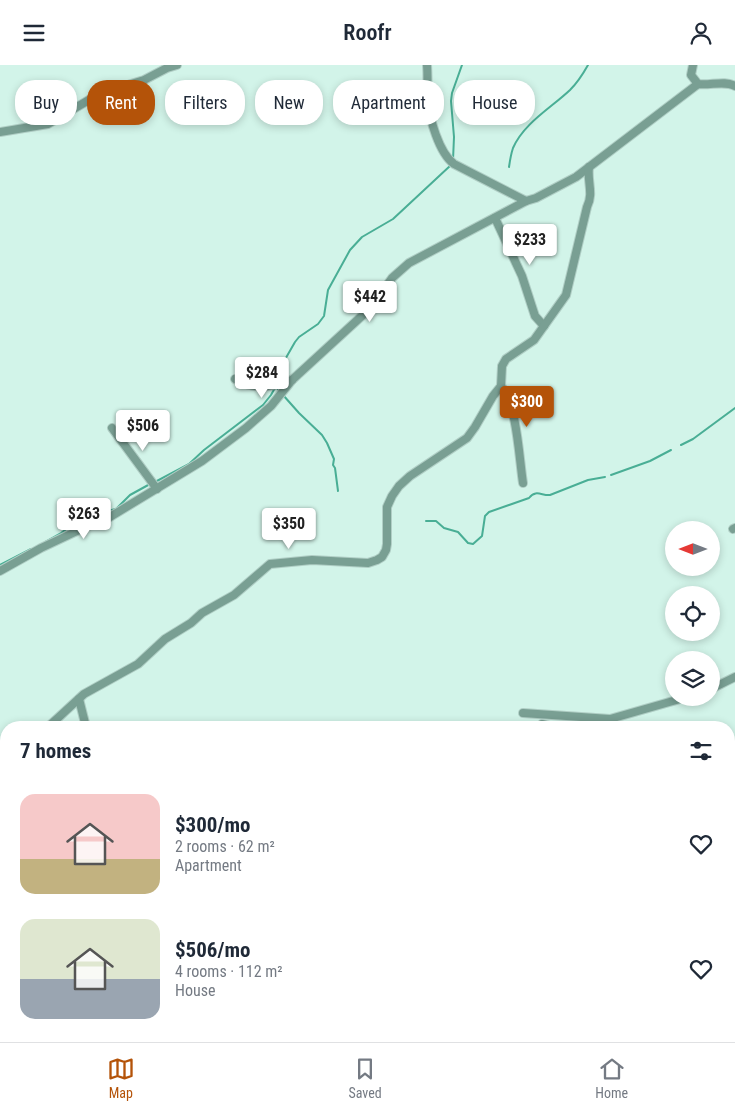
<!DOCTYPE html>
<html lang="en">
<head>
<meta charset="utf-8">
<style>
	body { margin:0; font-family:"Roboto Condensed",sans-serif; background:#f2f2f3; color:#1f2937; height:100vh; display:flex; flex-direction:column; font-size:19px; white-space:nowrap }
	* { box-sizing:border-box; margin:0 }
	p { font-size:16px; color:#747a83 }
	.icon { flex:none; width:28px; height:28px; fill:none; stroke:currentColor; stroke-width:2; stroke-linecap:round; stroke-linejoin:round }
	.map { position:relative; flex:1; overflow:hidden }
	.drawer { position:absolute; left:0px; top:656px; width:735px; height:321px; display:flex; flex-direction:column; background:#fff; border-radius:20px 20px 0 0; box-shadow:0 2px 8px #0003 }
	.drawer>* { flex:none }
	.top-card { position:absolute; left:15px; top:15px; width:705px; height:45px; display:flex; gap:10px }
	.needle { width:32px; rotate:270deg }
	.controls { position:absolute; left:665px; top:456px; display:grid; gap:10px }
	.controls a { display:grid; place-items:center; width:55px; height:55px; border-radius:50%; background:#fff; box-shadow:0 2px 8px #0003; font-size:25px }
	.price { position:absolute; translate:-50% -42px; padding:0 11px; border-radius:5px; background:#fff; color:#222; font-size:16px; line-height:32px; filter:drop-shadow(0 1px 2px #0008) }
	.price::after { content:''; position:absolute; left:50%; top:30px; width:15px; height:11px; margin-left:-8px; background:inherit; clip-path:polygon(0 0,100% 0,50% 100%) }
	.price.on { background:#b45309; color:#fff }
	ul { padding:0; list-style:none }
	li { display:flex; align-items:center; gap:15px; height:125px; padding:0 20px }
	li span { display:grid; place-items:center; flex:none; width:140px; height:100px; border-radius:15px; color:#555 }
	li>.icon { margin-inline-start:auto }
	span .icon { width:60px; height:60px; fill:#fffc; stroke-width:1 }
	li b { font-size:21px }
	h2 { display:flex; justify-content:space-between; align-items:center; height:60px; padding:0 20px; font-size:21px }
	.tag { padding:0 18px; border-radius:20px; background:#fff; box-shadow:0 2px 8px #0003; font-size:18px; line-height:45px }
	.tag.on { background:#b45309; color:#fff }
	header { display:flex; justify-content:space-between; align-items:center; height:65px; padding:0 20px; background:#fff; font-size:22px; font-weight:600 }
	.tab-bar { display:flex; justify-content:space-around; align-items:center; height:70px; border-top:1px solid #e0e1e3; background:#fff; font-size:14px; color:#747a83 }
	.tab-bar a { display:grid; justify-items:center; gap:2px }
	.tab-bar .on { color:#b45309 }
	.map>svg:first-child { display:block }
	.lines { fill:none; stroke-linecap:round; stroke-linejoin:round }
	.stream { stroke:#49ae95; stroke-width:2 }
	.minor-casing { stroke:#b0cec5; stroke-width:10 }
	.minor { stroke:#799f93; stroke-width:8 }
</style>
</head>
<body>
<header><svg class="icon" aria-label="menu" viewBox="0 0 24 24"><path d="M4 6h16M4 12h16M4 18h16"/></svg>Roofr<svg class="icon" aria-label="person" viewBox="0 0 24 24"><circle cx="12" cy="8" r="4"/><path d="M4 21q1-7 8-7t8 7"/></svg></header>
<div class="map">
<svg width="735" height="977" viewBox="0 0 735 977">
	<rect width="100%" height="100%" fill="#d2f4e9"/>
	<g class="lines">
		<g class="stream">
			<polyline points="453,95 454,72 451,36 452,28 462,0"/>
			<path d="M509 102C510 95 511 89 513 83 524 58 551 43 570 25 577 18 583 9 588 0"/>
			<polyline points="277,316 283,298 295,277 299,272 318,259 324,251 328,225 350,185 362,172 393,154 451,100"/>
			<polyline points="283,330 299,348 322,370 327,378 334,394 333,400 335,403 338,426"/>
			<polyline points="681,380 693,374 735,343"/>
			<polyline points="611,410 650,396 671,385"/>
			<polyline points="155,417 189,399 204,385 263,340 271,330 276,321 279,326"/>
			<path d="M426 456H436L444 463 458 467 468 478 473 479 482 471 485 451 489 447 529 433C536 424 542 431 550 430L588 415 605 412"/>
			<polyline points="45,477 61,468 84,451 116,444 130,430 150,419"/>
			<polyline points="0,500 31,484"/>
			<polyline points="729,699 735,696"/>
			<polyline points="729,867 735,862"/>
			<polyline points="729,894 735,897"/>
			<polyline points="0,952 6,956"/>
			<polyline points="42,971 47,977"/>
			<polyline points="195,971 199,972 206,977"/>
			<polyline points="436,977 445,971"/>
			<polyline points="671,977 673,971"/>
		</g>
		<defs>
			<g id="minor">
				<path d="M427 0C428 12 427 23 428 35 429 53 439 88 454 99L526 136"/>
				<path d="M693 0 691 10 698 19C709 21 725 15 735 21"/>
				<polyline points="0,67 48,59 99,29 144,15 167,3 177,0"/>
				<polyline points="495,153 522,211 535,251 544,261"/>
				<path d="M235 314C257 326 269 321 292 315"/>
				<path d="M501 321C517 340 519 392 523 418"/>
				<polyline points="112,363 157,424"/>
				<polyline points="733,464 735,463"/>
				<polyline points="0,506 41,483 92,459 100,458 202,396 246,363 271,341 292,315 364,249 378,233 392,213 409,198 526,136 536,133 576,112 698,19"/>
				<polyline points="711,624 735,612"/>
				<polyline points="79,634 86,662"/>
				<polyline points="523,648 610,654 687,632"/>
				<polyline points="542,659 554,662"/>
				<path d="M48 662 84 629 138 599 165 574 191 558 202 548 234 530 270 499 312 495 368 498 377 495 382 492 386 485 387 479V442L392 431 399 421 410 411 467 373 475 362 493 331 501 321 502 301 506 294 534 275 566 230 587 142C594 128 587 117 589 102"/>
				<polyline points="0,737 6,740"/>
				<polyline points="729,826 735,832"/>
				<polyline points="729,885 735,878"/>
				<polyline points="187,971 193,977"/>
				<polyline points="2,972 6,977"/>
				<polyline points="382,977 388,973"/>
				<polyline points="642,977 647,971"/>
			</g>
		</defs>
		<use href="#minor" class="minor-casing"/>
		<use href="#minor" class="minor"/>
	</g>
</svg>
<div class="controls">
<a><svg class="needle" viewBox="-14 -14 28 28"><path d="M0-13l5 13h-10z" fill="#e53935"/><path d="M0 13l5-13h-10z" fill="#747a83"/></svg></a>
<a><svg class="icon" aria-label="locate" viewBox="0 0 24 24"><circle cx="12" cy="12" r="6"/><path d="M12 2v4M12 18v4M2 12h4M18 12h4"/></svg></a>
<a><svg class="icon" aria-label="layers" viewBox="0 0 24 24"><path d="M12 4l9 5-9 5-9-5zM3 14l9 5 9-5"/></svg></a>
</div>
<b class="price" style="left:530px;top:201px">$233</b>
<b class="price" style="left:370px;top:258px">$442</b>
<b class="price" style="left:262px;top:334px">$284</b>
<b class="price on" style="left:527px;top:363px">$300</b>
<b class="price" style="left:143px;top:387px">$506</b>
<b class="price" style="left:84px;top:475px">$263</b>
<b class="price" style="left:289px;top:485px">$350</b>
<div class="top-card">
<a class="tag">Buy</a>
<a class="tag on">Rent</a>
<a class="tag">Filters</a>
<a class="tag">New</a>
<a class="tag">Apartment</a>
<a class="tag">House</a>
</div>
<section class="drawer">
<h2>7 homes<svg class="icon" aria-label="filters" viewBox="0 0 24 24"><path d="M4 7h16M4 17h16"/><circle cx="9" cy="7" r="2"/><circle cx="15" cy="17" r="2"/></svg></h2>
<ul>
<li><span style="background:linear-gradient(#f6c9c9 65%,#c2b280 0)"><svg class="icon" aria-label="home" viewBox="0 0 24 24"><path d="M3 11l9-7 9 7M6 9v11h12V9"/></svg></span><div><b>$300/mo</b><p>2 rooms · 62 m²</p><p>Apartment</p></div><svg class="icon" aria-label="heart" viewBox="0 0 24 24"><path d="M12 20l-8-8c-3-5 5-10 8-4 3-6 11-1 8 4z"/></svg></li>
<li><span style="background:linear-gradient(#dfe7d0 60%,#9aa5b1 0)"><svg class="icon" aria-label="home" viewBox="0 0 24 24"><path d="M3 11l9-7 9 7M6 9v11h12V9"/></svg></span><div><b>$506/mo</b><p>4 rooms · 112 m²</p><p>House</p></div><svg class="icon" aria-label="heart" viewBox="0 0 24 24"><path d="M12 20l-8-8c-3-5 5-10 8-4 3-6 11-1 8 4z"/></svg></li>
</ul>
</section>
</div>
<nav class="tab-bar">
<a class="on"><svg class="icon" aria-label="map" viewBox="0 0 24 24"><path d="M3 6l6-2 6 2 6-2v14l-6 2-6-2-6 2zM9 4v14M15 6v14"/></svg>Map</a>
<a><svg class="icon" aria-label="saved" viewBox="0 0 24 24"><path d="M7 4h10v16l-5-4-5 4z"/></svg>Saved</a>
<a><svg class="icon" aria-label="home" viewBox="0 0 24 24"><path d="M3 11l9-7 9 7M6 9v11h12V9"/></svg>Home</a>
</nav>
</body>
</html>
